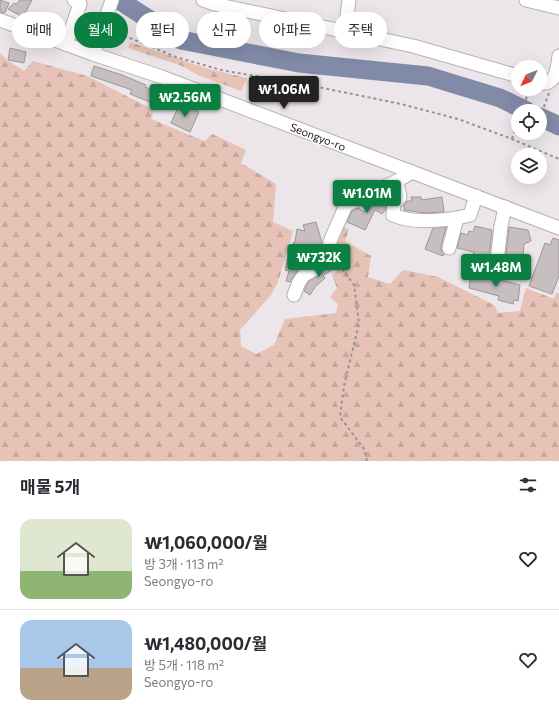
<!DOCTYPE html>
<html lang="ko">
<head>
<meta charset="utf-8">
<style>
	body { margin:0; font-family:Commissioner,"Noto Sans KR",sans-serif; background:#f2f2f3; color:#2b2b33; height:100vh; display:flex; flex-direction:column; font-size:15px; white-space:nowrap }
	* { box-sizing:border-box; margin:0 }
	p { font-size:13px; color:#7c7c81 }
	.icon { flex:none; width:22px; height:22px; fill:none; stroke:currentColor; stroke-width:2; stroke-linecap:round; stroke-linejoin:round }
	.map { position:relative; height:461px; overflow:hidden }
	.panel { display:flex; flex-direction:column; background:#fff; flex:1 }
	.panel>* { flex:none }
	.banner { position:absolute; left:12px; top:12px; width:535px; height:36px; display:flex; gap:8px }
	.needle { width:26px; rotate:227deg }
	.buttons { position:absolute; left:511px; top:60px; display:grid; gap:8px }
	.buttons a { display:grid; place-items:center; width:36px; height:36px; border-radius:50%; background:#fff; box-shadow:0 4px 16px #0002; font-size:20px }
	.price { position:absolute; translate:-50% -34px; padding:0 9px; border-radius:4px; background:#0b8043; color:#fff; font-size:13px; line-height:26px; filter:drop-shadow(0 1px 2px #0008) }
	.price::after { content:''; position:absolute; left:50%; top:24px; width:12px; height:9px; margin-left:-6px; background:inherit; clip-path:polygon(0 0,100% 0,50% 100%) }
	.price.on { background:#222; color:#fff }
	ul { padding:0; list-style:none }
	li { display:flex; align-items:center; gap:12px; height:100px; padding:0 20px }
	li+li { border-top:1px solid #e1e1e2 }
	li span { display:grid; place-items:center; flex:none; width:112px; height:80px; border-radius:12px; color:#555 }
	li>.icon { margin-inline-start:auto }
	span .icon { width:48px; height:48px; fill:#fffc; stroke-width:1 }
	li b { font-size:17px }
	h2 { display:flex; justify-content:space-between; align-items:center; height:48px; padding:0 20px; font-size:17px }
	.tag { padding:0 14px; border-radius:18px; background:#fff; box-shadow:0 4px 16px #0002; font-size:14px; line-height:36px }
	.tag.on { background:#0b8043; color:#fff }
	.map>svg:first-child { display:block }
	.forest { fill:url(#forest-firs) }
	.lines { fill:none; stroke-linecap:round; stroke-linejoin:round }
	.river { stroke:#818aa7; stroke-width:19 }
	.building { fill:#c7bec0; stroke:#9e9697 }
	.minor-casing { stroke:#b7b1b5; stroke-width:15 }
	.path { stroke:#989397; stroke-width:2; stroke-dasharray:3 3; stroke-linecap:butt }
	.minor { stroke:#fff; stroke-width:13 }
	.labels { text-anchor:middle; stroke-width:3; stroke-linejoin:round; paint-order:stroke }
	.street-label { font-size:11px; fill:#1a1819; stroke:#fff }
</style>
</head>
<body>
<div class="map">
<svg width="559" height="461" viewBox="0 0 559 461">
	<defs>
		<pattern id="forest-firs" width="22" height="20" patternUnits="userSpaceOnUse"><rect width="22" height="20" fill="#e6c3b6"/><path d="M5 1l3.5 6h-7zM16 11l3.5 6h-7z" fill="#c5a79c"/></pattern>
	</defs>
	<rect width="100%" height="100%" fill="#ece5ea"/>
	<g class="forest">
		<polygon points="130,42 205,68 247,78 241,91 200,76 182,66 128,48"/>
		<path d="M0 53 7 60 24 71 33 61 87 76 154 110 151 119 204 141 212 134 246 150 241 163 276 184 273 222 293 231 278 282 271 295 240 330 241 346 256 354 274 345 285 319 336 313 338 304 330 297 337 288 332 276 342 265C329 249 334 243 341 226L349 229 345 241 371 256 368 277 390 284 403 270 438 277 494 305 498 313 520 311 526 288 554 299 556 293H559V461H0Z"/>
	</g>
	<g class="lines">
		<g class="river">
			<polyline points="119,0 181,40 299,63 428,76 500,98 527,111"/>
			<polyline points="540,117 559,126"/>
		</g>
	</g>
	<g class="building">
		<polygon points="0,0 9,3 5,13 0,12"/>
		<polygon points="20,0 32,0 23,17 8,9 14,3 16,4"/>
		<polygon points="10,48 26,52 24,63 8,60"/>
		<polygon points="94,66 122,75 146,85 145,87 155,91 150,102 130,94 132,90 91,76"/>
		<polygon points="180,103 199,112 190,132 171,123"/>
		<polygon points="411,197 421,197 421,200 442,197 444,212 425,213 404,210 404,205 407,201 412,201"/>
		<polygon points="380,198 387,201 386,209 382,214 375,210 365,230 347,222 352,211 358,208 364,212 370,203"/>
		<polygon points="316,222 322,243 321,248 311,262 298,270 290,282 286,281 289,271 285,270 289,254 290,254 294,242 295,242 297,229 305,231 303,225"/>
		<polygon points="475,226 492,230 488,269 490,275 472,268 474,260 472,260 474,252 457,248 461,233 468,235 469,231 473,232"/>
		<polygon points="446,227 441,246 441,250 444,254 443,256 425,249 433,228"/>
		<polygon points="509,227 528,230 531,241 524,244 522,266 505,264"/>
		<polygon points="553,238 559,240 559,276 552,294 529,286 545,243 550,245"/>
		<polygon points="332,259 338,265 323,276 325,278 315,287 310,295 304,291 309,281 323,273"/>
		<polygon points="471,274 490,276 490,277 520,285 518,301 514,300 513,304 498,300 499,296 469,288"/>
	</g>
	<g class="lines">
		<defs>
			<g id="minor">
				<polyline points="203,0 214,4 413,46 518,76"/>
				<polyline points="526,0 559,8"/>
				<polyline points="0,20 93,54 162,77 559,228"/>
				<polyline points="345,32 349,0"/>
				<polyline points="66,44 80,4 74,0"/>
				<polyline points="93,54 112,0"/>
				<path d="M540 83C557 85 557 68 559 56"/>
				<path d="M397 181 400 197 394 204 393 215C411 223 438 221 457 218"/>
				<polyline points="449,248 457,218 470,215 476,196"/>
				<polyline points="496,270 501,226 505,207"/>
				<polyline points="294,295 299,282 304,275 317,268 328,251 331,239 346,205 397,181 412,172"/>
			</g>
		</defs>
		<use href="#minor" class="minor-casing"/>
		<g class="path">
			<polyline points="113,31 176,57 221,70 318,87 401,104 458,119 512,139 559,159"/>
			<polyline points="549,93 542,112 559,120"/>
			<polyline points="522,111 528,93"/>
			<polyline points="512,139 518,121"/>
			<polyline points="335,259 354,285 359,323 344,386 340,417 364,449 367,461"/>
		</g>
		<use href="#minor" class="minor"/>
	</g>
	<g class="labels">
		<g class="street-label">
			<text transform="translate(318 137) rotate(21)" y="4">Seongyo-ro</text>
		</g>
	</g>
</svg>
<div class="buttons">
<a><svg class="needle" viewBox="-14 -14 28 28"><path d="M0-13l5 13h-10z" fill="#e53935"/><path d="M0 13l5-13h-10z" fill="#7c7c81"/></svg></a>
<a><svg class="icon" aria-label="locate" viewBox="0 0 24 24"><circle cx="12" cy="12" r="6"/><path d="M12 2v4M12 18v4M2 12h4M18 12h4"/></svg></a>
<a><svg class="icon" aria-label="layers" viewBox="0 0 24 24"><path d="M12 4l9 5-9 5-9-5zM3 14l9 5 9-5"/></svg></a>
</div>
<b class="price on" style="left:284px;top:110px">₩1.06M</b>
<b class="price" style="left:185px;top:118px">₩2.56M</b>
<b class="price" style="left:367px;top:214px">₩1.01M</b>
<b class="price" style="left:319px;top:278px">₩732K</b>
<b class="price" style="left:496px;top:288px">₩1.48M</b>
<div class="banner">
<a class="tag">매매</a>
<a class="tag on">월세</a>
<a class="tag">필터</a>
<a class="tag">신규</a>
<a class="tag">아파트</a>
<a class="tag">주택</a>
</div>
</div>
<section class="panel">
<h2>매물 5개<svg class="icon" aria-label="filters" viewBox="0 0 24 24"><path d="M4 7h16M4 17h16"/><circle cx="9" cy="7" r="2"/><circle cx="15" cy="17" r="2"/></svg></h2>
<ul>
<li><span style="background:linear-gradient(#dfe7d0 65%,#8fb573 0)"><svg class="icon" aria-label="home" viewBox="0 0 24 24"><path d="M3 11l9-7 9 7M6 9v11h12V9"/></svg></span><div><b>₩1,060,000/월</b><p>방 3개 · 113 m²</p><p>Seongyo-ro</p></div><svg class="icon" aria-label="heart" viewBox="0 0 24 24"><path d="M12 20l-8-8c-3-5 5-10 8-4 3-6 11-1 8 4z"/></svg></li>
<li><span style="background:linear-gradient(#a9c7e8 60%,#b9a48a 0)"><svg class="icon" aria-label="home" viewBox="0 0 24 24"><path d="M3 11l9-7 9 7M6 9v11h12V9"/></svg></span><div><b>₩1,480,000/월</b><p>방 5개 · 118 m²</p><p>Seongyo-ro</p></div><svg class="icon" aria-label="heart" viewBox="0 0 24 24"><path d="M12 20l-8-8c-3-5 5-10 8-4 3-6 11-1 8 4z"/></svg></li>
</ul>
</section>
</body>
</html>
